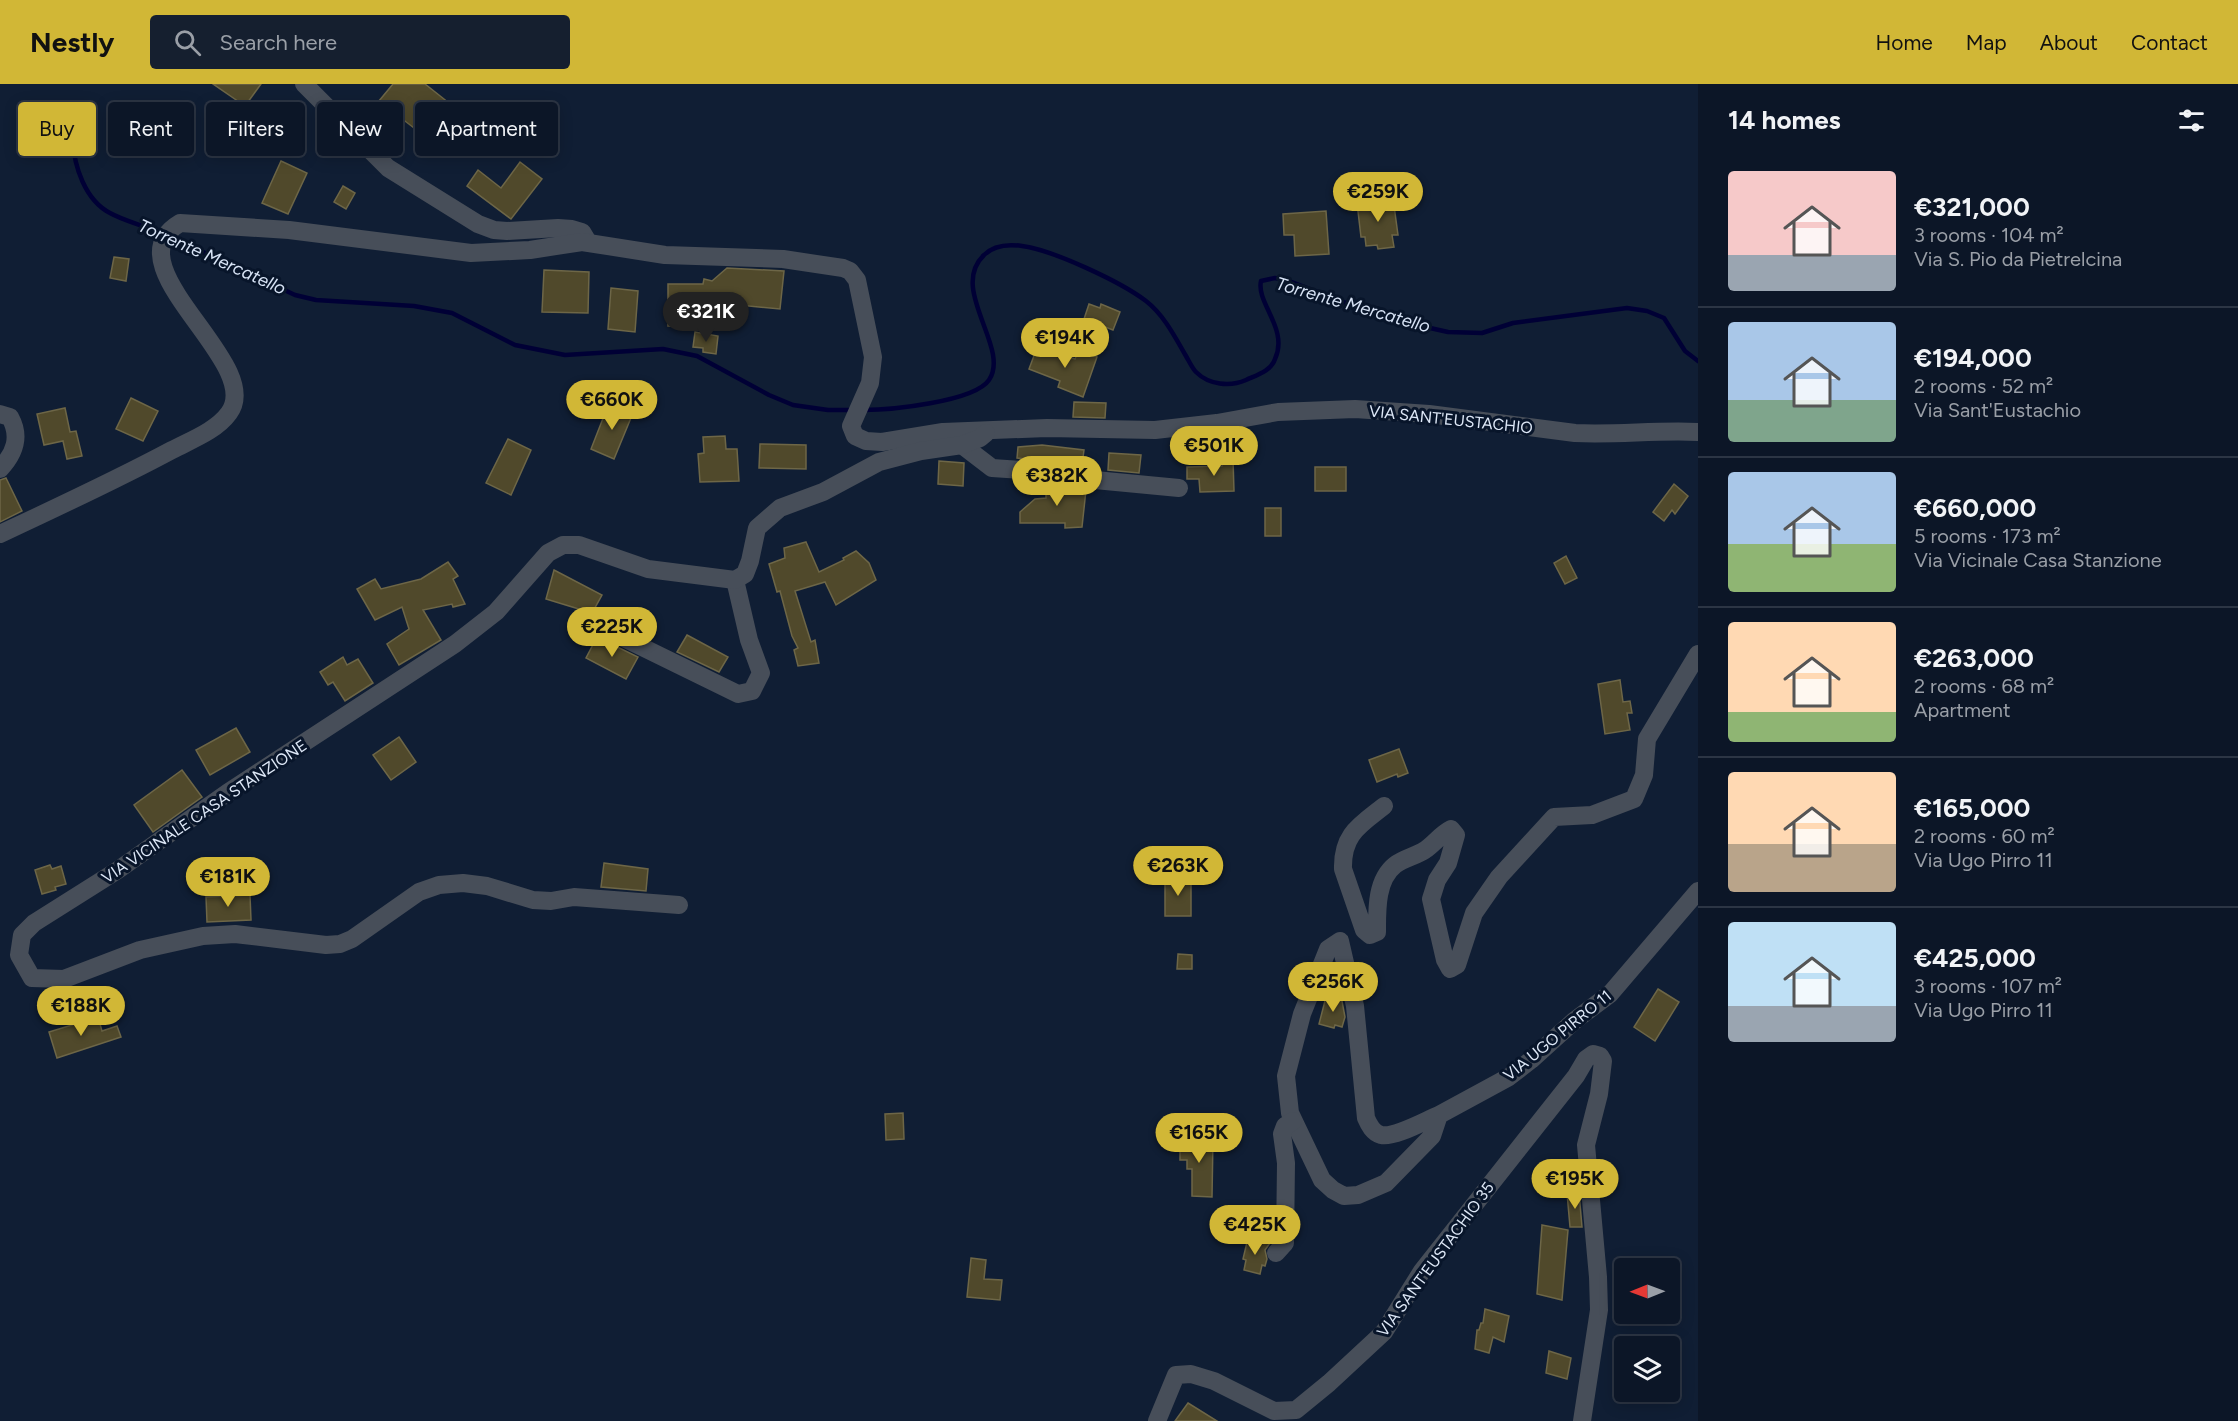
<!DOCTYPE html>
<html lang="en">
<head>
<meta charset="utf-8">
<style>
	body { margin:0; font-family:Figtree,sans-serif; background:#151f2f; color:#f1f3f6; height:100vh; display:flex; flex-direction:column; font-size:22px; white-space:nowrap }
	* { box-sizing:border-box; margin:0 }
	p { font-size:20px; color:#9a9fa7 }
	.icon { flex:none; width:33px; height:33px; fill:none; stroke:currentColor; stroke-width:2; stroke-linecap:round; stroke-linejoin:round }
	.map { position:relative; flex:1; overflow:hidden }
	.sheet { display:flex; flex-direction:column; background:#0c1627; width:540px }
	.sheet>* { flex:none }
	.banner { position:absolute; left:18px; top:18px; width:570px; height:54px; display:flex; gap:12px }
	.needle { width:39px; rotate:269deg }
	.buttons { position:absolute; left:1614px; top:1174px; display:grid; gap:12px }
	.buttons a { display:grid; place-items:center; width:66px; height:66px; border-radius:6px; background:#0c1627; box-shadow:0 3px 15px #0003,0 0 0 2px #2c3544; font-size:30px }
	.price { position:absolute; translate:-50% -51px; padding:0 14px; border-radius:21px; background:#d1b736; color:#111; font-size:20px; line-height:39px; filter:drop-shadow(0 2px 3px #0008) }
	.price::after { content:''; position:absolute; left:50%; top:36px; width:18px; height:14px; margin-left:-9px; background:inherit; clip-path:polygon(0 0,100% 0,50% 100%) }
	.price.current { background:#222; color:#fff }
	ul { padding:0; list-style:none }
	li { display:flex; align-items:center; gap:18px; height:150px; padding:0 30px }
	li+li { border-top:2px solid #2c3544 }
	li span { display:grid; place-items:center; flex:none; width:168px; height:120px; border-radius:6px; color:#555 }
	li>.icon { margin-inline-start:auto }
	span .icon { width:72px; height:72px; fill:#fffc; stroke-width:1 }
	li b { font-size:26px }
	h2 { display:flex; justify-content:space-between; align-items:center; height:72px; padding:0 30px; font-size:26px }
	.pill { padding:0 21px; border-radius:6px; background:#0c1627; box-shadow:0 3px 15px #0003,0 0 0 2px #2c3544; font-size:21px; line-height:54px }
	.pill.current { background:#d1b736; color:#111 }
	header { display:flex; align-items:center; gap:36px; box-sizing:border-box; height:84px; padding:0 30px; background:#d1b736; color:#111 }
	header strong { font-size:28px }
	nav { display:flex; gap:33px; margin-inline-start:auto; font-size:21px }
	.search { width:420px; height:54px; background:#151f2f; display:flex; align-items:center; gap:15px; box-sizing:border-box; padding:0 21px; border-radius:6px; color:#9a9fa7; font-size:22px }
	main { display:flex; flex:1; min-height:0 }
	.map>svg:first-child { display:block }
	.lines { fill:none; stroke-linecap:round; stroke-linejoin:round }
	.stream { stroke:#000035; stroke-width:4.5 }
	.building { fill:#50492b; stroke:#6d6647; stroke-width:1.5 }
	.minor { stroke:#474e59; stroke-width:18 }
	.labels { text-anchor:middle; stroke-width:6; stroke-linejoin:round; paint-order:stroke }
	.street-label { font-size:16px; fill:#dee8f7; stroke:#08152a }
	.water-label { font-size:18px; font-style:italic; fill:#d8e4f6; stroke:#08152a }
</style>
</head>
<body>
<header>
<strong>Nestly</strong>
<div class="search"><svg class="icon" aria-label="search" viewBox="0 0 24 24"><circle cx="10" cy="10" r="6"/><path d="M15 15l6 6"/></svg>Search here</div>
<nav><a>Home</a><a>Map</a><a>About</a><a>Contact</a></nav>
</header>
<main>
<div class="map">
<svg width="1698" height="1337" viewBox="0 0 1698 1337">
	<rect width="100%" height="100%" fill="#101e34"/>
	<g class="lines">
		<g class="stream">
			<path d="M73 57C74 82 85 116 110 129 124 137 146 142 162 150"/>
			<polyline points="173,154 295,211 316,216 414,222 452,229 515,261 565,271 663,265 697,272 769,311 793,321 828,326 854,326"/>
			<path d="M863 326C889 326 974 318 989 296 1011 264 948 205 984 171 994 161 1008 160 1022 162 1053 166 1121 198 1146 217 1164 231 1175 253 1186 272 1189 277 1192 284 1196 288 1209 301 1230 303 1246 296 1257 291 1271 287 1275 275 1289 245 1256 219 1261 197L1275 194 1289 197 1385 234 1448 248 1482 249 1513 239 1627 224 1647 227 1664 234 1685 267 1698 277"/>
		</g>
	</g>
	<g class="building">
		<polygon points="213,0 261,0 245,22"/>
		<polygon points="393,0 425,0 449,19 433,38 429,49 424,52 418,49 414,44 379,17"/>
		<polygon points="281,77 307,89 288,130 262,119"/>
		<polygon points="520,78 542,95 511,135 467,102 478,86 501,104"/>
		<polygon points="343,102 355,109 346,125 334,118"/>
		<polygon points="1393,114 1398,151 1392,151 1394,163 1378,165 1377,161 1366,162 1365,153 1361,153 1357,119"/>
		<polygon points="1326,127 1329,170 1295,172 1294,151 1284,151 1283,130"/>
		<polygon points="114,173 129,175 126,197 110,194"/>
		<polygon points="727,184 784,187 780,225 697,217 696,242 668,242 668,200 703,200 704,195 712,197"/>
		<polygon points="544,186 589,188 588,229 542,228"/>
		<polygon points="611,204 638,207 635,248 608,245"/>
		<polygon points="1089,220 1100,224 1101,220 1120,228 1113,246 1084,235"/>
		<polygon points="695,248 718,252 716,270 703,268 703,264 693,263"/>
		<polygon points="1038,261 1075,275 1079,266 1097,273 1083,313 1058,303 1060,297 1029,285"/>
		<polygon points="131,314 158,327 143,357 116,345"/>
		<polygon points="1074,318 1106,319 1105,334 1073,333"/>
		<polygon points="609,319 633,329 614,375 591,365"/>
		<polygon points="65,324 70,348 76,347 82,372 67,375 63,357 44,361 37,330"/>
		<polygon points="725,352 726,365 737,365 739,397 700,398 698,370 704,369 703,353"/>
		<polygon points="508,355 531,366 511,411 486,399"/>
		<polygon points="760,360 806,361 806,385 759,384"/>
		<polygon points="1042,361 1084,366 1082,381 1017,374 1018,363"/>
		<polygon points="1109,369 1141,371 1139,389 1108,386"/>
		<polygon points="1222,375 1233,375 1234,407 1200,408 1199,395 1187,395 1187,383 1222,382"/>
		<polygon points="939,377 964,379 963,402 938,400"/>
		<rect x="1315" y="383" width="31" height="24"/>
		<polygon points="6,394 22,427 0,438 0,396"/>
		<polygon points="1046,400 1086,406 1082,443 1065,444 1065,439 1020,439 1020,428 1035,415 1046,414"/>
		<polygon points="1674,400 1688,412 1675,430 1672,426 1664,437 1653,428"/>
		<rect x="1265" y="424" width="16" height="28"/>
		<polygon points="806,458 819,488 844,476 843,474 856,467 869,479 876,496 836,521 825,498 795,507 811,558 815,556 819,579 798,582 794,566 798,564 792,552 780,507 777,508 769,480 785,474 784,464"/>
		<polygon points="1566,472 1577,494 1565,500 1554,479"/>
		<polygon points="448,478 458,492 453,495 465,520 453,523 452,520 423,526 441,556 399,581 387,560 409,545 402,523 375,536 357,505 375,495 381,505 421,495"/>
		<polygon points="554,486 602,511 592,529 546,515"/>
		<polygon points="687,551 728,573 719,588 677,568"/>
		<polygon points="597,553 638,573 626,595 586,574"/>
		<polygon points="343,573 347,581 358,575 373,599 345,617 333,598 328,601 320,588"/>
		<polygon points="1620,596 1623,618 1630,617 1632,629 1627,629 1630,646 1605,650 1598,600"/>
		<polygon points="236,644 250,668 210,691 196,666"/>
		<polygon points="399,653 416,678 391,696 373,671"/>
		<polygon points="1399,665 1408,689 1398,693 1397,690 1377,698 1369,676"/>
		<polygon points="182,686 202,713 153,748 134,721"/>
		<polygon points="604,779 648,785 646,807 601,803"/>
		<polygon points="50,781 52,785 61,782 66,800 55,803 56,806 42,810 35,786"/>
		<rect x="1165" y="794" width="26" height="38"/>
		<polygon points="250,811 251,836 207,838 206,813"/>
		<polygon points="1178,870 1192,871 1192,885 1177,885"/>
		<polygon points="1658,905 1679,918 1655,957 1634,943"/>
		<polygon points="1326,913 1342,917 1345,933 1342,943 1335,941 1334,944 1319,940"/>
		<polygon points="98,933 102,947 117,942 121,953 57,974 49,948"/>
		<polygon points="903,1029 904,1055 886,1056 885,1030"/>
		<polygon points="1180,1054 1213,1055 1212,1113 1192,1112 1192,1085 1187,1085 1187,1076 1180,1076"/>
		<polygon points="1579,1108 1582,1143 1570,1143 1567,1109"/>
		<polygon points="1542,1141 1568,1146 1562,1216 1537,1210"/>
		<polygon points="1248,1154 1270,1159 1265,1166 1267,1175 1265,1182 1262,1181 1260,1190 1244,1186 1246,1176 1243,1175"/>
		<polygon points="971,1174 986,1176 984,1195 1002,1196 1000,1216 967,1213"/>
		<polygon points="1485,1225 1509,1232 1504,1258 1493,1253 1489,1269 1475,1265 1477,1246 1479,1246 1481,1239 1483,1239"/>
		<polygon points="1549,1267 1571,1274 1567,1295 1546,1289"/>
		<polygon points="1188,1319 1217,1337 1175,1337"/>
	</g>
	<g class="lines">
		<g class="minor">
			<polyline points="304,0 388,84 478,140 494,146 507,147 558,144 572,145 582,148 588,158"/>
			<path d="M0 330 10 333C21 353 15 369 0 385"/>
			<polyline points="962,361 992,384 1038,387 1095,396 1179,404"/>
			<path d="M0 450C58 423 116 396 172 366 191 356 216 347 229 329 266 279 108 182 180 139L289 146 471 169 530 166 582 158 665 171 783 175 843 184 850 187 857 196 873 273 870 299 851 342 855 352 866 357 882 358 943 348 1047 344 1155 346 1217 339 1278 328 1355 325 1429 330 1575 349C1616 351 1657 346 1698 348"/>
			<polyline points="595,540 738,610 752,607 761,589 749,556 735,496"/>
			<path d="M1384 722C1360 741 1342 750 1343 785L1364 846 1370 851 1377 848C1377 826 1376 796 1395 781 1404 774 1416 772 1425 766 1435 759 1441 750 1451 745L1456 751 1448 779 1437 796 1431 815 1445 876 1450 885 1457 881 1474 829 1499 793 1554 733 1592 731 1634 715 1644 691 1647 655 1698 570"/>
			<polyline points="679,821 574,813 551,817 533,816 487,802 463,799 439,801 419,808 352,855 340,860 326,861 235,850 203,852 140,866 64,895 32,894 19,871 22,851 34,839 118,786 227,709 455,560 496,528 548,469 563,461 579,461 648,485 735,496 745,490 750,477 757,444 780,424 823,408 879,378 921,367 962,361 980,354 986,349"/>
			<path d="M1439 1031C1426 1036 1395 1054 1381 1051 1373 1049 1369 1041 1366 1034L1355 922 1340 857 1328 865 1302 930 1286 992 1290 1029 1322 1096 1333 1106 1344 1112 1358 1111 1386 1099 1432 1052 1439 1031 1509 993 1531 976 1574 937 1610 910 1698 807"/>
			<polyline points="1276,1169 1285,1159 1286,1079 1282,1050 1285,1042 1293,1037"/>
			<polyline points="1157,1337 1176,1291 1191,1290 1214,1297 1274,1327 1296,1326 1329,1299 1384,1248 1422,1187 1576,992 1586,975 1593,970 1600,972 1603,977 1599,1010 1586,1061 1598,1193 1599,1226 1582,1337"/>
		</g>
	</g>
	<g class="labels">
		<g class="street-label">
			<text transform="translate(1451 335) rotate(6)" y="6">VIA SANT'EUSTACHIO</text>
			<text transform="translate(204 727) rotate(-34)" y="6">VIA VICINALE CASA STANZIONE</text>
			<text transform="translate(1557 951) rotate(-39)" y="6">VIA UGO PIRRO 11</text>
			<text transform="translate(1435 1175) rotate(-54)" y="6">VIA SANT'EUSTACHIO 35</text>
		</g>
		<g class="water-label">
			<text transform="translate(212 173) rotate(24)" y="6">Torrente Mercatello</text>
			<text transform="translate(1353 221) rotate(16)" y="6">Torrente Mercatello</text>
		</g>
	</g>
</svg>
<div class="buttons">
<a><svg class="needle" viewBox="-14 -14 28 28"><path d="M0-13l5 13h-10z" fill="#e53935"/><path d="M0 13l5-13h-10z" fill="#9a9fa7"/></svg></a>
<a><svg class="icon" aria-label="layers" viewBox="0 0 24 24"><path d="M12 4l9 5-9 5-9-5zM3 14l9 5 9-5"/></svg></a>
</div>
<b class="price" style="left:1378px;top:139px">€259K</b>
<b class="price current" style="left:706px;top:259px">€321K</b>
<b class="price" style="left:1065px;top:285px">€194K</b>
<b class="price" style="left:612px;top:347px">€660K</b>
<b class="price" style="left:1214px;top:393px">€501K</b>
<b class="price" style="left:1057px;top:423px">€382K</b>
<b class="price" style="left:612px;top:574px">€225K</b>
<b class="price" style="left:1178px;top:813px">€263K</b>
<b class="price" style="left:228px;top:824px">€181K</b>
<b class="price" style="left:1333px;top:929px">€256K</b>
<b class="price" style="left:81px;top:953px">€188K</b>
<b class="price" style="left:1199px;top:1080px">€165K</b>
<b class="price" style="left:1575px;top:1126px">€195K</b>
<b class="price" style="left:1255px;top:1172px">€425K</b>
<div class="banner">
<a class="pill current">Buy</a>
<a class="pill">Rent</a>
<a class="pill">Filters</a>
<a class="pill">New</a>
<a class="pill">Apartment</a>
</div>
</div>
<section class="sheet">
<h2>14 homes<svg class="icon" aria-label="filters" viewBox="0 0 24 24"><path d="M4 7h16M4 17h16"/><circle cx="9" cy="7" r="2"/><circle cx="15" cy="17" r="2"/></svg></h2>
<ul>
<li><span style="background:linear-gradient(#f6c9c9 70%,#9aa5b1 0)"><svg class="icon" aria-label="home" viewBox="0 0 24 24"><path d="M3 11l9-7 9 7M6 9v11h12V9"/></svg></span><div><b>€321,000</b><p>3 rooms · 104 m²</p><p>Via S. Pio da Pietrelcina</p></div></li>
<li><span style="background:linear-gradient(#a9c7e8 65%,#7fa58c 0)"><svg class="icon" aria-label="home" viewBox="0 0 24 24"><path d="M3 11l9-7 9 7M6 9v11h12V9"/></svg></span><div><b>€194,000</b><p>2 rooms · 52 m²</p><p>Via Sant'Eustachio</p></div></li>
<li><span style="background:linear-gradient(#a9c7e8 60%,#8fb573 0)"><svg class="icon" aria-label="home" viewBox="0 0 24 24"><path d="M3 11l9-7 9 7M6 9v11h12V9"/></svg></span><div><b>€660,000</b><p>5 rooms · 173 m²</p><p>Via Vicinale Casa Stanzione</p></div></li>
<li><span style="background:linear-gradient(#ffd9b3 75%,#8fb573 0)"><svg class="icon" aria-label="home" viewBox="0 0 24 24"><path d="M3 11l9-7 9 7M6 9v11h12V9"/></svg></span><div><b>€263,000</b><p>2 rooms · 68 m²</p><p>Apartment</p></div></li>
<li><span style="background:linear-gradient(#ffd9b3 60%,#b9a48a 0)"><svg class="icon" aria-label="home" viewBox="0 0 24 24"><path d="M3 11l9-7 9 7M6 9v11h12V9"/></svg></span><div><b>€165,000</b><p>2 rooms · 60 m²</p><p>Via Ugo Pirro 11</p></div></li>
<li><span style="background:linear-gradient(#bfe0f5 70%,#9aa5b1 0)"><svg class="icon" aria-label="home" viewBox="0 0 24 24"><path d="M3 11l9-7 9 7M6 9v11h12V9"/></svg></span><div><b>€425,000</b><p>3 rooms · 107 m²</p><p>Via Ugo Pirro 11</p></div></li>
</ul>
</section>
</main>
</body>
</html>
